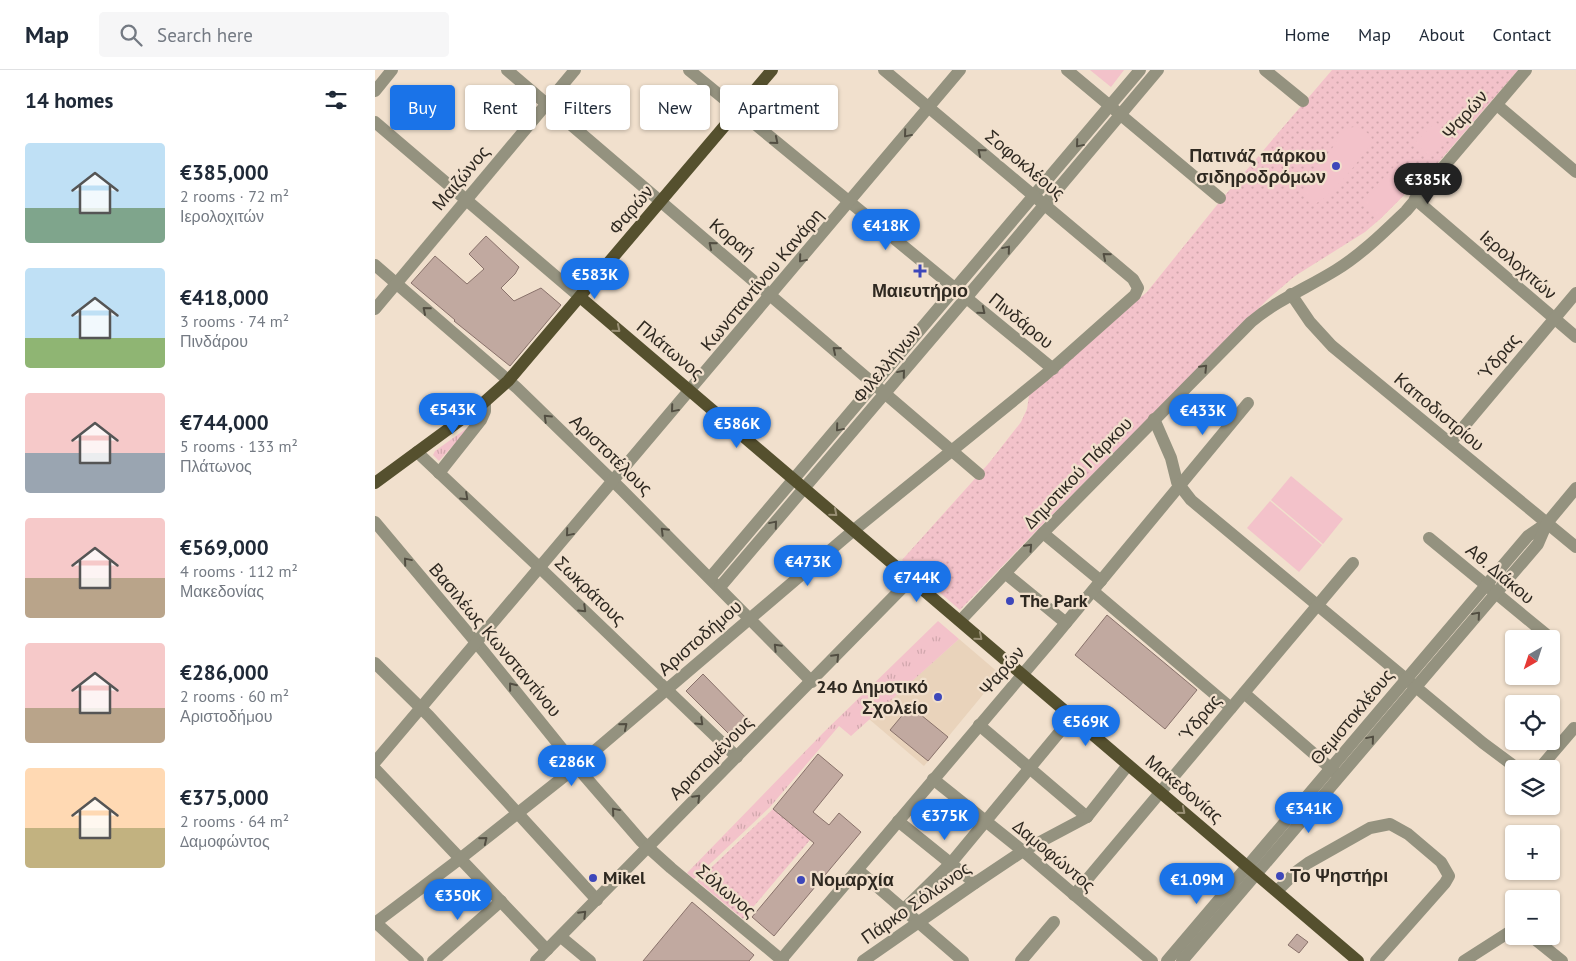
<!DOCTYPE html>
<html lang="en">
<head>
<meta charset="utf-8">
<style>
	body { margin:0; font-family:"PT Sans",sans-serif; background:#f6f6f7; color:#1f2937; height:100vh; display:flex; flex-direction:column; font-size:19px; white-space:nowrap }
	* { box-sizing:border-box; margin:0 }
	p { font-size:16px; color:#747a83 }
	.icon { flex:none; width:28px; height:28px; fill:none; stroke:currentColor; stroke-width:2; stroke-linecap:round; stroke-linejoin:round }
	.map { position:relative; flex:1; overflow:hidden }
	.details { display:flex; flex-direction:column; background:#fff; width:375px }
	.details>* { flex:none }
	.top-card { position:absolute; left:15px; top:15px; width:475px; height:45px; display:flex; gap:10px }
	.needle { width:32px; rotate:219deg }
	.buttons { position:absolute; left:1130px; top:560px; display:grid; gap:10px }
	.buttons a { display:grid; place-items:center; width:55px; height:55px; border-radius:5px; background:#fff; box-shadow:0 1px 4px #0004; font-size:25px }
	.price { position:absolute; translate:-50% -42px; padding:0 11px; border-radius:18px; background:#1a73e8; color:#fff; font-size:16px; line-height:32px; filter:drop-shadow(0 1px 2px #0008) }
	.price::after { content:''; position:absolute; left:50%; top:30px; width:15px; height:11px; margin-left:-8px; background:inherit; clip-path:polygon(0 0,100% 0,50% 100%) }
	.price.on { background:#222; color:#fff }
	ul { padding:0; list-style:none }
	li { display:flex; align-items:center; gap:15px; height:125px; padding:0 25px }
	li span { display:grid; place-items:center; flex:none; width:140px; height:100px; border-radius:5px; color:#555 }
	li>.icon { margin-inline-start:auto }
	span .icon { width:60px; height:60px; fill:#fffc; stroke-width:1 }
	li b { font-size:21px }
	h2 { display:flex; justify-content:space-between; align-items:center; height:60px; padding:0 25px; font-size:21px }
	.pill { padding:0 18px; border-radius:5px; background:#fff; box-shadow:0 1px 4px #0004; font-size:18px; line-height:45px }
	.pill.on { background:#1a73e8; color:#fff }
	header { display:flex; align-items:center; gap:30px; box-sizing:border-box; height:70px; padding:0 25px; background:#fff; border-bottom:1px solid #e0e1e3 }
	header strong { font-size:24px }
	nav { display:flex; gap:28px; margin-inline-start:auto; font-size:18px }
	.search { width:350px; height:45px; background:#f6f6f7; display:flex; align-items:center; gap:12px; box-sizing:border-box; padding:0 18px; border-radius:5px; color:#747a83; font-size:19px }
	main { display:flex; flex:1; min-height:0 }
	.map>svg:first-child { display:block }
	.built { fill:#e9d3bb }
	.grass { fill:url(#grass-tufts) }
	.park { fill:url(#park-dots) }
	.pitch { fill:#f3c2ca }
	.building { fill:#c1a9a0; stroke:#89726b }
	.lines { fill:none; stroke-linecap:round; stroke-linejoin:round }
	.minor { stroke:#94927f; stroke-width:12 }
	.major { stroke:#55502e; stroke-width:12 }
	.oneway { stroke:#524e42 }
	.oneway2 { stroke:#9b9176 }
	.poi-dot { fill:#3d47ba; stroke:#f1e0cd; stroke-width:2 }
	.labels { text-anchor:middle; stroke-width:4.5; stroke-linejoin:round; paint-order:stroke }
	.street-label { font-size:18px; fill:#2f2921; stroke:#f1e0cd }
	.poi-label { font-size:18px; font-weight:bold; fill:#2f2921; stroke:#f1e0cd; text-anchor:start }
</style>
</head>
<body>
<header>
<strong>Map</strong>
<div class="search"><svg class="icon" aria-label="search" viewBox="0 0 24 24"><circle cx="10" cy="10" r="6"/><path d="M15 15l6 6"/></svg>Search here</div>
<nav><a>Home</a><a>Map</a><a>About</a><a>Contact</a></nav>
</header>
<main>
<section class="details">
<h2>14 homes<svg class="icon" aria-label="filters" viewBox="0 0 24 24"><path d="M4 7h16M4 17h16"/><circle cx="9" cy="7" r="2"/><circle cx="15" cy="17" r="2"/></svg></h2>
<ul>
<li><span style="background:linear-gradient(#bfe0f5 65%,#7fa58c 0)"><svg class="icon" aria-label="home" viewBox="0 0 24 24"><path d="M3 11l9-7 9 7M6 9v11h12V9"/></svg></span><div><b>€385,000</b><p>2 rooms · 72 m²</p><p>Ιερολοχιτών</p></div></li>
<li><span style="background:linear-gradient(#bfe0f5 70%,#8fb573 0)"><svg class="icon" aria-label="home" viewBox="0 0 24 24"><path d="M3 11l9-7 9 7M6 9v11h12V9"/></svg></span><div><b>€418,000</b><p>3 rooms · 74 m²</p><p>Πινδάρου</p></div></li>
<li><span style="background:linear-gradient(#f6c9c9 60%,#9aa5b1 0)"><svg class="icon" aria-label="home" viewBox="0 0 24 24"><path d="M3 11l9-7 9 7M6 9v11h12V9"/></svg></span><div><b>€744,000</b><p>5 rooms · 133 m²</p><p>Πλάτωνος</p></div></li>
<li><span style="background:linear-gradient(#f6c9c9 60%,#b9a48a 0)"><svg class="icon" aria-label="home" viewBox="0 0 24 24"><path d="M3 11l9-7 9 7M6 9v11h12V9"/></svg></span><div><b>€569,000</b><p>4 rooms · 112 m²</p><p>Μακεδονίας</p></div></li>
<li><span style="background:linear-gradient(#f6c9c9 65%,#b9a48a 0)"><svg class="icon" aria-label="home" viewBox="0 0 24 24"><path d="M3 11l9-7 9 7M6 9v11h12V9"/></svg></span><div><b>€286,000</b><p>2 rooms · 60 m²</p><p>Αριστοδήμου</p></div></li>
<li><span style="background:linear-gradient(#ffd9b3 60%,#c2b280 0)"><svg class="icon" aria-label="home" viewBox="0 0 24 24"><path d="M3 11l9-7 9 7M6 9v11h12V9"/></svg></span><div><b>€375,000</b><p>2 rooms · 64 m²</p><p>Δαμοφώντος</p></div></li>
</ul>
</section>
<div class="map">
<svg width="1201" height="891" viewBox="0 0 1201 891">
	<defs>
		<pattern id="grass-tufts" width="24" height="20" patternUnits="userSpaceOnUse" patternTransform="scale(1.25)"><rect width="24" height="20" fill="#f3c2ca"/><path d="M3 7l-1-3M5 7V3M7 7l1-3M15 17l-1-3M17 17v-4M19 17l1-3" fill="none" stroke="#d1a7ad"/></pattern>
		<pattern id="park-dots" width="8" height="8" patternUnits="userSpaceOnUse" patternTransform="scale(1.25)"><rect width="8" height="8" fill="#f3c2ca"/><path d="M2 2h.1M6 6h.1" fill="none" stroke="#d1a7ad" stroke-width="1.8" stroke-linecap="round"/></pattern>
	</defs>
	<rect width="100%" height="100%" fill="#f1e0cd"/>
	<polygon class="built" points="584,569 625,604 549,696 494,649"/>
	<g class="grass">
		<polygon points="92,358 93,359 64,391 58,385 60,381"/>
		<polygon points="563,551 584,569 476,666 464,656 395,737 319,809 312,803 448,663"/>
	</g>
	<g class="park">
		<polygon points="957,0 1143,0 1063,93 1040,114 1004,150 990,162 920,206 893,229 663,459 585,540 527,490 614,393 646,352 652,339 655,319 772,222 846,130"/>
		<polygon points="398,739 435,770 368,849 322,811"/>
	</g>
	<g class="pitch">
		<polygon points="715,0 749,0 736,17"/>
		<polygon points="1061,52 1075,66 1055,87 1040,73"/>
		<path d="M980 57C989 58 993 63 998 70 987 88 958 125 940 134 908 127 950 89 958 77 962 71 963 65 969 60 972 58 976 57 980 57Z"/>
		<polygon points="1021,95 1040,114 1004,150 985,132"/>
		<polygon points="916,406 968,449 948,474 896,430"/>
		<polygon points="895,431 947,475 924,502 872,458"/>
	</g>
	<g class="building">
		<polygon points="111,166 144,197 140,204 126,218 139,231 166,218 186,235 135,296 79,251 80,250 36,213 60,186 92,214 109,199 94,184"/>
		<polygon points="732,545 822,620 790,659 700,585"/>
		<polygon points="328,604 376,653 359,669 311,621"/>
		<polygon points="535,636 573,667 553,691 515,660"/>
		<polygon points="443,684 468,705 438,742 454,755 464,743 486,762 399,866 377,847 439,773 398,739"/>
		<polygon points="317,832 379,885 374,891 268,891"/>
		<polygon points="922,864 933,872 924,883 913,875"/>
	</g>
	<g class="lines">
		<g class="minor">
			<polyline points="132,0 604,404"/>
			<polyline points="314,0 678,299"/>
			<polyline points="692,0 845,128"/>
			<polyline points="890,0 928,31"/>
			<polyline points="0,21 17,0"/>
			<polyline points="1122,35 1201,102"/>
			<polyline points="0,52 205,227"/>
			<polyline points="1040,129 1201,267"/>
			<polyline points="0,195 142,318 246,419 437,612"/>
			<polyline points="916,224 935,252 957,276 1201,477"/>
			<polyline points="0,239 200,0"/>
			<polyline points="779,349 796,388 802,412 816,430 1108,673 1143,699"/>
			<polyline points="1075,373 1201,223"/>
			<polyline points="42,382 165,498 362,687"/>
			<polyline points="64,403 106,350 110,341 110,332"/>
			<polyline points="0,452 109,582 201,696 266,771 296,798 408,891"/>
			<polyline points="668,463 726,511"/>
			<polyline points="1054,468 1173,566"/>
			<polyline points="630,503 691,553"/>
			<polyline points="335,508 765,0"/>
			<polyline points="345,517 591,228 783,0"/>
			<polyline points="718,521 856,638"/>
			<path d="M585 551 668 463 876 252C902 230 932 218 961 200 987 184 1009 162 1031 141L1151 0"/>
			<polyline points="0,593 54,646 222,830"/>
			<polyline points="869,623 961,703"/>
			<polyline points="604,655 712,747"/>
			<polyline points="0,692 585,0"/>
			<polyline points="0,699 172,880"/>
			<polyline points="1164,699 1199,658"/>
			<polyline points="558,709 648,781 777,891"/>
			<polyline points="523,751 600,813"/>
			<polyline points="483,800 588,891"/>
			<polyline points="902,821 922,801 933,793 995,758 1015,754 1033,764 1066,792 1074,806 1070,813 1001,891"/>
			<polyline points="699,825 978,493"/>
			<polyline points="529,839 576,793 697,647"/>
			<polyline points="0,852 43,891"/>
			<polyline points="0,853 86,788 196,701 479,460 670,305 760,225 763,218 758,209 509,0"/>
			<polyline points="1156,866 1187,891"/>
			<polyline points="186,867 215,891"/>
			<polyline points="58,891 126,831"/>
			<polyline points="161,891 536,509"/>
			<polyline points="405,891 676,571 873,333"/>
			<polyline points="488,891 600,813 648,781 712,747 753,695"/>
			<polyline points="646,891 679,852"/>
			<polyline points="792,891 1153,466 1172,453"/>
			<polyline points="807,891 1163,474 1172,453 1201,418"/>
			<polyline points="1089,891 1139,859"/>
		</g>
		<g class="major">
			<polyline points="205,227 983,891"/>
			<polyline points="0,413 106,335 133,311 397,0"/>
		</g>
	</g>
	<defs><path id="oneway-chevron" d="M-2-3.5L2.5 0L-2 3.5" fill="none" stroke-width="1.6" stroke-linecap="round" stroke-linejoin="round" transform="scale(1.25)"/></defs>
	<g class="oneway">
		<use href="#oneway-chevron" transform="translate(532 64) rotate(130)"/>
		<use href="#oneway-chevron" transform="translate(400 71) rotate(40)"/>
		<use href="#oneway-chevron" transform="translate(704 74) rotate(130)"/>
		<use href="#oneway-chevron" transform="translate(606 82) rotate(-140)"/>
		<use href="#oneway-chevron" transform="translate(337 175) rotate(-140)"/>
		<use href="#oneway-chevron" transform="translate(632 179) rotate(-50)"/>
		<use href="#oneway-chevron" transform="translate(731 186) rotate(-140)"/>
		<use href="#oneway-chevron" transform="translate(427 189) rotate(130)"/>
		<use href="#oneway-chevron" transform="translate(51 240) rotate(-139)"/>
		<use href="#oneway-chevron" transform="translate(607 241) rotate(39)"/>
		<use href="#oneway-chevron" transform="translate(461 280) rotate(-140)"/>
		<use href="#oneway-chevron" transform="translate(829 298) rotate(-46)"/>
		<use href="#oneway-chevron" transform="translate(527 303) rotate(-50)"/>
		<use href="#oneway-chevron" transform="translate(299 339) rotate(130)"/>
		<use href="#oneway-chevron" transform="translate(172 348) rotate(-136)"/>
		<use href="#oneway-chevron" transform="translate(464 358) rotate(130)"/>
		<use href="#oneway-chevron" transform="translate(90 427) rotate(43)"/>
		<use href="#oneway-chevron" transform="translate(399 454) rotate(-50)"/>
		<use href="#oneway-chevron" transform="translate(289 461) rotate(-135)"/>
		<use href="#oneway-chevron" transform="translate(194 463) rotate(130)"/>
		<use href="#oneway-chevron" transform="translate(654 477) rotate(-47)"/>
		<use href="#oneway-chevron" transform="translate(32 491) rotate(-130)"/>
		<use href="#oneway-chevron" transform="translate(208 539) rotate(44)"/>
		<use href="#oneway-chevron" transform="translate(1102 545) rotate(-49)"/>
		<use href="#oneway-chevron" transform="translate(402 577) rotate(-135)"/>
		<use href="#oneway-chevron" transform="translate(461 587) rotate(-46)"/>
		<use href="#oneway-chevron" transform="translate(137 616) rotate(-129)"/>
		<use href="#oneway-chevron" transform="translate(325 652) rotate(44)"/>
		<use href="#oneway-chevron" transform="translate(249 656) rotate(-40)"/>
		<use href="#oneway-chevron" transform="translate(996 669) rotate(-50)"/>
		<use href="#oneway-chevron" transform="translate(322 728) rotate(-45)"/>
		<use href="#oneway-chevron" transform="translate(240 741) rotate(-130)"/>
		<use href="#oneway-chevron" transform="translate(109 770) rotate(-39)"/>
		<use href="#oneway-chevron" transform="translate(208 844) rotate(-45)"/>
	</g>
	<g class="oneway2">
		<use href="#oneway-chevron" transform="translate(242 259) rotate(40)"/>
		<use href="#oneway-chevron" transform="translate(459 443) rotate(41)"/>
		<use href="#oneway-chevron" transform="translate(604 567) rotate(40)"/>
		<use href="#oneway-chevron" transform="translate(807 741) rotate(40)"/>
	</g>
	<g class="poi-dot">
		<circle cx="961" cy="96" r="5"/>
		<path d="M542.5 193.5h5v5h5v5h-5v5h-5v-5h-5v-5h5z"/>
		<circle cx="635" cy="531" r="5"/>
		<circle cx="563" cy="627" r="5"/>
		<circle cx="905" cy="806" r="5"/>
		<circle cx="218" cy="808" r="5"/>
		<circle cx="426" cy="810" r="5"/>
	</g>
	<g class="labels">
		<g class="street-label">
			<text transform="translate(1090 45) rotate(-49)" y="6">Ψαρών</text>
			<text transform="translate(650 95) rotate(40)" y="6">Σοφοκλέους</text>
			<text transform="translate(86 108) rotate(-50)" y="6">Μαιζώνος</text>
			<text transform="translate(256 140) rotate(-50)" y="6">Φαρών</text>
			<text transform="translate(357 169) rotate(40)" y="6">Κοραή</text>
			<text transform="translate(1143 195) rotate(41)" y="6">Ιερολοχιτών</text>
			<text transform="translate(387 210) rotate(-50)" y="6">Κωνσταντίνου Κανάρη</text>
			<text transform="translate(646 251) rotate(39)" y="6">Πινδάρου</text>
			<text transform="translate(295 280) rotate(40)" y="6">Πλάτωνος</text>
			<text transform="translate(1124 287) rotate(-50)" y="6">Ύδρας</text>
			<text transform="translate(512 294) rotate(-50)" y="6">Φιλελλήνων</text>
			<text transform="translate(1064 342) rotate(40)" y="6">Καποδιστρίου</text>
			<text transform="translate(236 385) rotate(44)" y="6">Αριστοτέλους</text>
			<text transform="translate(703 403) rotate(-46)" y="6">Δημοτικού Πάρκου</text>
			<text transform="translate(1125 504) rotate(40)" y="6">Αθ. Διάκου</text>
			<text transform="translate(215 521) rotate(44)" y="6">Σωκράτους</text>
			<text transform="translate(325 568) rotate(-41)" y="6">Αριστοδήμου</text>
			<text transform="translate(120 570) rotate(50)" y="6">Βασιλέως Κωνσταντίνου</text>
			<text transform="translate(627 601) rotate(-49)" y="6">Ψαρών</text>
			<text transform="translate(977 647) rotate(-50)" y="6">Θεμιστοκλέους</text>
			<text transform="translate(825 648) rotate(-50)" y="6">Ύδρας</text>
			<text transform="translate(336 688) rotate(-45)" y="6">Αριστομένους</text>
			<text transform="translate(809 719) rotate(40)" y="6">Μακεδονίας</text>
			<text transform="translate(679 786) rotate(40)" y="6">Δαμοφώντος</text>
			<text transform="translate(351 821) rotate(40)" y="6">Σόλωνος</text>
			<text transform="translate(541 833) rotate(-35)" y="6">Πάρκο Σόλωνος</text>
		</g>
		<g class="poi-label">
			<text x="951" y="92" text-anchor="end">Πατινάζ πάρκου<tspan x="951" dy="21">σιδηροδρόμων</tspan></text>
			<text x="545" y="227" text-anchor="middle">Μαιευτήριο</text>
			<text x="645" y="537">The Park</text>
			<text x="553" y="623" text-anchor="end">24ο Δημοτικό<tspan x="553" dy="21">Σχολείο</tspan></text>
			<text x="915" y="812">Το Ψηστήρι</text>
			<text x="228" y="814">Mikel</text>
			<text x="436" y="816">Νομαρχία</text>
		</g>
	</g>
</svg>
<div class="buttons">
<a><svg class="needle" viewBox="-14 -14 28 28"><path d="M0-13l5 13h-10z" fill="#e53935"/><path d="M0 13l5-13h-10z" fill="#747a83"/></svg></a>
<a><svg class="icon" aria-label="locate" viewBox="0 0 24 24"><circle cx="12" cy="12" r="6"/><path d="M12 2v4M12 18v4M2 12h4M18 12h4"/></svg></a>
<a><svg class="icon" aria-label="layers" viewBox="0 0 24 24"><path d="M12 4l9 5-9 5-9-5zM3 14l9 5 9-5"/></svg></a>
<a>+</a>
<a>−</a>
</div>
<b class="price on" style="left:1053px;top:135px">€385K</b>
<b class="price" style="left:511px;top:181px">€418K</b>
<b class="price" style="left:220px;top:230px">€583K</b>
<b class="price" style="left:78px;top:365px">€543K</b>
<b class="price" style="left:828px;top:366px">€433K</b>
<b class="price" style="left:362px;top:379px">€586K</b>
<b class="price" style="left:433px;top:517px">€473K</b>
<b class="price" style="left:542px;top:533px">€744K</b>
<b class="price" style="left:711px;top:677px">€569K</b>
<b class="price" style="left:197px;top:717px">€286K</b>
<b class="price" style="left:934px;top:764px">€341K</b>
<b class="price" style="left:570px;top:771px">€375K</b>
<b class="price" style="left:822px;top:835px">€1.09M</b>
<b class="price" style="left:83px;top:851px">€350K</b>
<div class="top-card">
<a class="pill on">Buy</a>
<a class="pill">Rent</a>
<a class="pill">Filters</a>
<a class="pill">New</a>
<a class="pill">Apartment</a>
</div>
</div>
</main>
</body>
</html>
